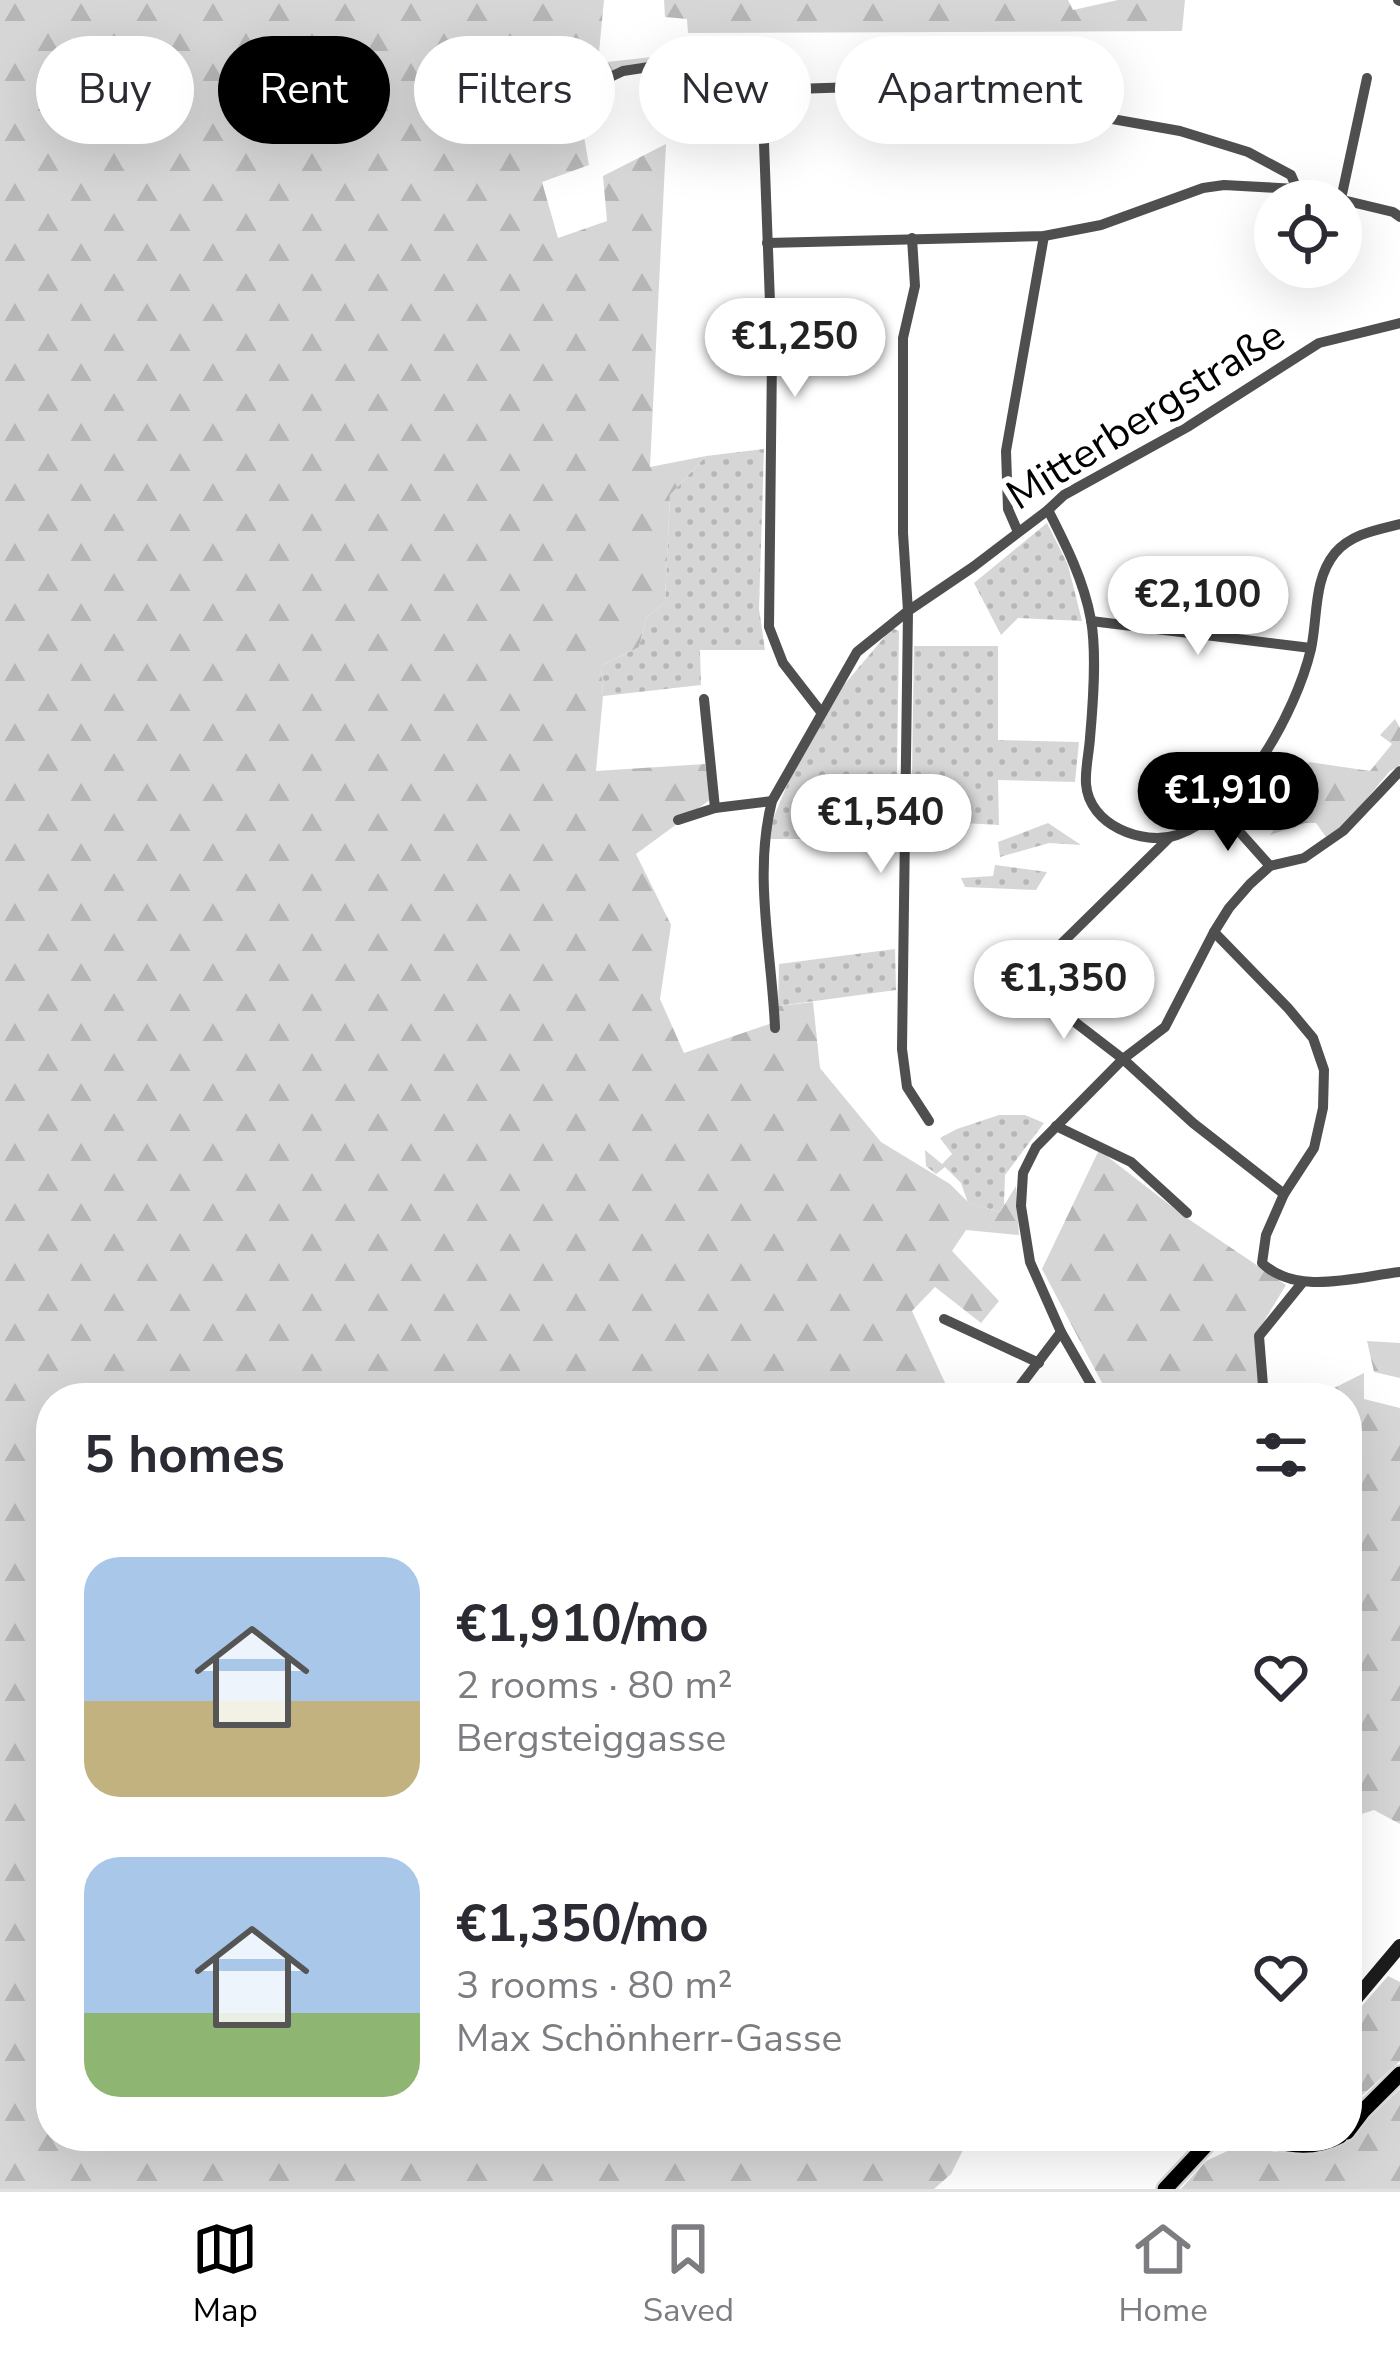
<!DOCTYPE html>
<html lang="en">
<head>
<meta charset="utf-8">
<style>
	body { margin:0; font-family:"Nunito Sans",sans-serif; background:#f7f7f7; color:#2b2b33; height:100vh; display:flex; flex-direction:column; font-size:45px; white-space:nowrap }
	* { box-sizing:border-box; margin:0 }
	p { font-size:39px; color:#7c7c81 }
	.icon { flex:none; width:66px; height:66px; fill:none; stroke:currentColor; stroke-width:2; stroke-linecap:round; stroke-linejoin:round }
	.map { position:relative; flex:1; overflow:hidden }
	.details { position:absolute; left:36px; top:1383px; width:1326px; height:768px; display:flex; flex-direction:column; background:#fff; border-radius:48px; box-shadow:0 12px 48px #0002 }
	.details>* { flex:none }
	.guide { position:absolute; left:36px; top:36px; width:1329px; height:108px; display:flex; gap:24px }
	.fabs { position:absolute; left:1254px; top:180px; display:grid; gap:24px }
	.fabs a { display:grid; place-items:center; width:108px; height:108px; border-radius:50%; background:#fff; box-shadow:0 12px 48px #0002; font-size:60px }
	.price { position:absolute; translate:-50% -102px; padding:0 27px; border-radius:42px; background:#fff; color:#222; font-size:39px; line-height:78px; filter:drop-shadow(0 3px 6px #0008) }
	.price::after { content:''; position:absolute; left:50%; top:72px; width:36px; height:27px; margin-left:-18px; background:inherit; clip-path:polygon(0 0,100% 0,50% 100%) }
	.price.current { background:#000; color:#fff }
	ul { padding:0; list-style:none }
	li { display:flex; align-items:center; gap:36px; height:300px; padding:0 48px }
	li span { display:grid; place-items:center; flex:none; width:336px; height:240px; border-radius:36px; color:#555 }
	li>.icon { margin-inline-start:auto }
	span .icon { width:144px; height:144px; fill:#fffc; stroke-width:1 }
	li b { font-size:51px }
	h2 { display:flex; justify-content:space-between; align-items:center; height:144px; padding:0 48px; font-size:51px }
	.chip { padding:0 42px; border-radius:54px; background:#fff; box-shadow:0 12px 48px #0002; font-size:42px; line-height:108px }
	.chip.current { background:#000; color:#fff }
	.menu { display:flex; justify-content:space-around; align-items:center; height:168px; border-top:3px solid #e1e1e2; background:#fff; font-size:33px; color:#7c7c81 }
	.menu a { display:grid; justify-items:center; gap:6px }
	.menu .current { color:#000 }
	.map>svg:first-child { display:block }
	.grass { fill:url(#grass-dots) }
	.forest { fill:url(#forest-firs) }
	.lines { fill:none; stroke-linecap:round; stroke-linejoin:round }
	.primary-casing { stroke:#dbdbdb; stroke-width:20 }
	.street { stroke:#4f4f4f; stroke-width:10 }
	.secondary { stroke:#1c1c1c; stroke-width:14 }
	.primary { stroke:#000; stroke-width:15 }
	.labels { text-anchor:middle; stroke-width:12; stroke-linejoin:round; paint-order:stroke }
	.street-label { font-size:42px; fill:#000; stroke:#fff }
</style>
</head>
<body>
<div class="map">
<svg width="1400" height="2189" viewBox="0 0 1400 2189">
	<defs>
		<pattern id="grass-dots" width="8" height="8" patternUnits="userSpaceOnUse" patternTransform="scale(3)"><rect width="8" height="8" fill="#d6d6d6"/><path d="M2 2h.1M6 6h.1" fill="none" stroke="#b6b6b6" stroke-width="1.8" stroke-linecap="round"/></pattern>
		<pattern id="forest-firs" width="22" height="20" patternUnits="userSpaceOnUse" patternTransform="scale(3)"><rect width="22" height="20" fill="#d6d6d6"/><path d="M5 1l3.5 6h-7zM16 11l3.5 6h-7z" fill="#b6b6b6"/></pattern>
	</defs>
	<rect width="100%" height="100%" fill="#fff"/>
	<g class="grass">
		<polygon points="764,449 759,609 765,650 700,650 701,685 603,696 601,666 639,647 646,618 665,602 670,495 706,456"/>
		<polygon points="1047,523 1068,565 1082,621 1018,618 1001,635 974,583"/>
		<polygon points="892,628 899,631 896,839 768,839 773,819 790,778 844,685"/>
		<polygon points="914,646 998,646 998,740 1079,742 1075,782 998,780 999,825 945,822 934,838 911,840"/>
		<polygon points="1216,762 1227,792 1193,820 1176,827 1173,763"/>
		<polygon points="1048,823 1081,845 1049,843 1000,857 998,842"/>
		<polygon points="995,865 1047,872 1036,890 965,887 961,878 993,876"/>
		<polygon points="895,949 896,990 778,1006 779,964"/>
		<polygon points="999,1115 1025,1115 1044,1123 1005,1175 1004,1205 1000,1212 968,1203 961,1183 945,1167 936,1174 926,1166 925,1150 942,1164 952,1154 940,1138 957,1129"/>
	</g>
	<g class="forest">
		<polygon points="0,0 604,0 598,63 661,56 663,60 620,69 575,86 589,165 542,182 558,238 607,221 603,176 666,144 650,467 706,456 670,495 665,602 646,618 639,647 601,666 603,696 596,771 705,764 711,799 636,854 671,925 660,999 684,1053 778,1021 778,1006 813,1002 820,1068 881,1142 950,1184 969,1203 1000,1212 1016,1186 1019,1235 966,1230 952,1251 999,1301 981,1323 935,1287 912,1311 952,1398 848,1398 845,1389 831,1386 820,1388 817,1398 51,1398 51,2136 970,2136 951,2174 934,2189 0,2189"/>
		<polygon points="664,0 1068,0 1073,10 1118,0 1185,0 1182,31 688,33 687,19 665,17"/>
		<polygon points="1395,719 1400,728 1400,765 1389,772 1344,826 1326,837 1316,823 1305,823 1270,835 1294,802 1284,786 1299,785 1309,762 1370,771 1392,744 1380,735"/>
		<polygon points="1099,1150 1184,1216 1286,1285 1255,1336 1260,1392 1332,1389 1364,1373 1364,1399 1400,1408 1400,1824 1374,1810 1347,1819 1347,1398 1110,1398 1042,1269"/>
		<polygon points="1367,1341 1400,1343 1400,1378 1374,1372"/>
		<polygon points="1388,1976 1400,1982 1400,2061 1347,2109 1347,2023"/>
		<polygon points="1400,2089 1400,2189 1181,2189 1206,2161 1236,2147 1305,2155 1341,2145"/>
	</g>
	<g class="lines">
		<defs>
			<g id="primary">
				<polyline points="1347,2132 1363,2111 1400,2074"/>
				<path d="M1264 2136C1290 2148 1315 2149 1340 2136"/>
				<polyline points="1165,2189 1208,2143 1222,2136"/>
			</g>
		</defs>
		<use href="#primary" class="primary-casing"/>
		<g class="street">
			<polyline points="1398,0 1400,1"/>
			<polyline points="762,90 772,356 769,627 783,663 821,712"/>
			<polyline points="524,118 623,71 682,62 754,78 762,90 920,85 1180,131 1248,152 1291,175 1297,189"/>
			<polyline points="1341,199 1367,78"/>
			<polyline points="912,238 915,286 903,338 903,533 908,611 902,1049 907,1087 929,1121"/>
			<polyline points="767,243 1044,236 1101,225 1203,188 1224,185 1297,189 1393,212 1400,217"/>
			<path d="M1048 510C1066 545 1084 581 1091 620 1097 654 1093 704 1090 738 1089 753 1085 769 1086 784 1089 825 1142 846 1177 835 1241 813 1296 712 1311 649 1318 617 1313 580 1335 553 1351 534 1376 530 1400 524"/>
			<polyline points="1018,532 1008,509 1006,451 1044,236"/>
			<polyline points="1091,621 1311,648"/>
			<polyline points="704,699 715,808"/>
			<polyline points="1220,810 1270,866"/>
			<polyline points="678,820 715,808 772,801"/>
			<path d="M1214 932 1288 1008 1313 1038 1324 1070 1323 1108 1314 1148 1284 1194 1266 1235 1262 1263C1296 1296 1356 1277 1400 1272"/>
			<polyline points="1049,961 1062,943 1170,837"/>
			<polyline points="1037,987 1067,1016 1123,1059 1193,1123 1284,1194"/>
			<path d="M775 1028C772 954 753 874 772 801L857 652 908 611 973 567 1048 510 1064 495 1189 426 1319 343 1400 323"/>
			<polyline points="1056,1126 1131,1162 1187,1213"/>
			<polyline points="944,1319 1039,1363"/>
			<polyline points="1011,1398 1061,1332"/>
			<polyline points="1099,1398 1061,1332 1030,1262 1021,1206 1023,1173 1036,1147 1123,1059 1165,1027 1214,932 1229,908 1250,884 1270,866 1304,858 1343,831 1400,771"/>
			<polyline points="1264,1398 1259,1336 1302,1283"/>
		</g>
		<polyline class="secondary" points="1347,2009 1400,1946"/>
		<use href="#primary" class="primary"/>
	</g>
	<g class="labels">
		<g class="street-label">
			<text transform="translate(1145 414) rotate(-32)" y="15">Mitterbergstraße</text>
		</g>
	</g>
</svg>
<div class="fabs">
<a><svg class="icon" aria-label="locate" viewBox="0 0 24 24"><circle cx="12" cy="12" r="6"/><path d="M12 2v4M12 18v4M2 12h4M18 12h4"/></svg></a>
</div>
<b class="price" style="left:795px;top:400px">€1,250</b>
<b class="price" style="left:1198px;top:658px">€2,100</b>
<b class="price current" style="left:1228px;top:854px">€1,910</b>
<b class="price" style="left:881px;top:876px">€1,540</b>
<b class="price" style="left:1064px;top:1042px">€1,350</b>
<div class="guide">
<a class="chip">Buy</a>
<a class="chip current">Rent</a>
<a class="chip">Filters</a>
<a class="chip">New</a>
<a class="chip">Apartment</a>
</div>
<section class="details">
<h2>5 homes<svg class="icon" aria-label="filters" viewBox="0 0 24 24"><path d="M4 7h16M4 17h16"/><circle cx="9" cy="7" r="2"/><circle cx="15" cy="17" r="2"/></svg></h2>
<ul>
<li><span style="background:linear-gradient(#a9c7e8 60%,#c2b280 0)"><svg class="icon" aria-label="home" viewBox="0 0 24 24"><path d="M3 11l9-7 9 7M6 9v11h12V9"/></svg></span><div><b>€1,910/mo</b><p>2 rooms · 80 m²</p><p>Bergsteiggasse</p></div><svg class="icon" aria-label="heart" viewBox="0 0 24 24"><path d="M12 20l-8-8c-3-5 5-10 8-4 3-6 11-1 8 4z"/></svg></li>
<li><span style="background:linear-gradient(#a9c7e8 65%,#8fb573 0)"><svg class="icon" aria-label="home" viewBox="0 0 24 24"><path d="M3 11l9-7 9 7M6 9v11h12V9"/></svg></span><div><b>€1,350/mo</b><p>3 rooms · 80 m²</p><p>Max Schönherr-Gasse</p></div><svg class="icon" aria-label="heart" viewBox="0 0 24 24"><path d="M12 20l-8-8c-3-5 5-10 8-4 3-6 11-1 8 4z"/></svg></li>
</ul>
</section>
</div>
<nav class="menu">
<a class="current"><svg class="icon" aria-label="map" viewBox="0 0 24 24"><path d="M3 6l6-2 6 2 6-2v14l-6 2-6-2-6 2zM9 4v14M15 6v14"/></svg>Map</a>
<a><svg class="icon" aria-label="saved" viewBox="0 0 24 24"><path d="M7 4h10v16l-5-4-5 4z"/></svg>Saved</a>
<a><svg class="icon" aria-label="home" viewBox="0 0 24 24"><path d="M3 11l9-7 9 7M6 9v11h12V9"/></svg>Home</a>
</nav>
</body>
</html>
